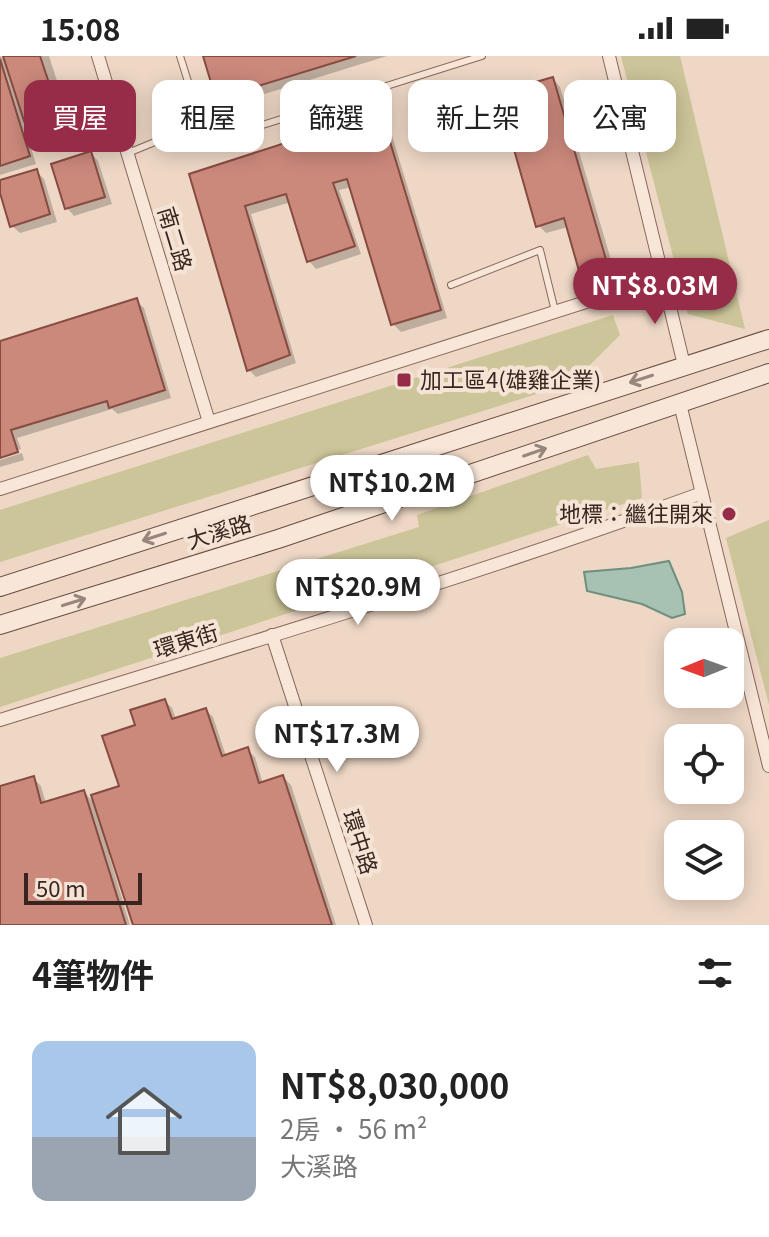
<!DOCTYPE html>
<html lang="zh-TW">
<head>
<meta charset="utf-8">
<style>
	body { margin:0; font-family:Georgia,"Noto Sans TC",serif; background:#f6f6f6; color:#222; height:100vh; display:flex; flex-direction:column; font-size:30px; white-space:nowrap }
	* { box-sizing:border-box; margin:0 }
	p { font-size:26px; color:#767676 }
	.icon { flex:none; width:44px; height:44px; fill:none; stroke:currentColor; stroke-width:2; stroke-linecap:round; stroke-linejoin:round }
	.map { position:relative; height:869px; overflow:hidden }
	.panel { display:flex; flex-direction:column; background:#fff; flex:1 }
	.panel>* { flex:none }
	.banner { position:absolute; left:24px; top:24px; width:722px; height:72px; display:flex; gap:16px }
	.needle { width:52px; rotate:269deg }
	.buttons { position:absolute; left:664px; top:572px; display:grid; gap:16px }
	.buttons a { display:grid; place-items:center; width:80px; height:80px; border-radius:16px; background:#fff; box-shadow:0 4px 20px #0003; font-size:40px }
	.scale { position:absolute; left:24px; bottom:20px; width:118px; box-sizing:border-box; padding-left:8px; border:4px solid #39251f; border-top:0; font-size:22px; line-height:28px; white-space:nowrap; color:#39251f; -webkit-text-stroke:6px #f5e4d5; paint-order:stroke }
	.price { position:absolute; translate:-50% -68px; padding:0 18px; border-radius:28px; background:#fff; color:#222; font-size:26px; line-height:52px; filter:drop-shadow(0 2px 4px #0008) }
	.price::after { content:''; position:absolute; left:50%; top:48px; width:24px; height:18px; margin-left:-12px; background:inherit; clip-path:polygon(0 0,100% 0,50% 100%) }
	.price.selected { background:#972c48; color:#fff }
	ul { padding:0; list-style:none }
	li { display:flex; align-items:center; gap:24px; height:200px; padding:0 32px }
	li span { display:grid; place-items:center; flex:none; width:224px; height:160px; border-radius:16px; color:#555 }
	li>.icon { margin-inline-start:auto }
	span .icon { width:96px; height:96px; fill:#fffc; stroke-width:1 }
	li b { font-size:34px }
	h2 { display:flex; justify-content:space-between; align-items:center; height:96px; padding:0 32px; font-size:34px }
	.pill { padding:0 28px; border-radius:16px; background:#fff; box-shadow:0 4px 20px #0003; font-size:28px; line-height:72px }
	.pill.selected { background:#972c48; color:#fff }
	.status { display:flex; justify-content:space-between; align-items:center; height:56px; padding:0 40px; background:#fff; direction:ltr }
	.status svg { height:22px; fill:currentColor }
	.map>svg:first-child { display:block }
	.green { fill:#ccc599 }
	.water { fill:#a7c1b3; stroke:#6e907e; stroke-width:2 }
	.shadow { fill:#0003 }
	.building { fill:#cb897c; stroke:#874b42; stroke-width:2 }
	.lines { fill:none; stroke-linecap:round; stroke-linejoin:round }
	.service-casing { stroke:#89685b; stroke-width:8 }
	.minor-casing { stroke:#89685b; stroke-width:14 }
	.secondary-casing { stroke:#6a493f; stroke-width:20 }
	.service { stroke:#f8e7d9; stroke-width:6 }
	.minor { stroke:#f8e7d9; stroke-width:12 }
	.secondary { stroke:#f8e7d9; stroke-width:18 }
	.oneway { stroke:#98867c }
	.poi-dot { fill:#972c48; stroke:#f5e4d5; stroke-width:3 }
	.labels { text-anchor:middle; stroke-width:8; stroke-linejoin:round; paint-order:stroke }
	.street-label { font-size:22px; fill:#39251f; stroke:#f5e4d5 }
	.poi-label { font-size:22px; fill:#39251f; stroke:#f5e4d5; text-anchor:start }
</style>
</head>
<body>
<div class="status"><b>15:08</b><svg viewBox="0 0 49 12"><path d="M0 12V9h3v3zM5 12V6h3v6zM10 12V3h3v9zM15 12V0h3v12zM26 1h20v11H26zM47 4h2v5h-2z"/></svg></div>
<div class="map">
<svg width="769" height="869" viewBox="0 0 769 869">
	<rect width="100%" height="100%" fill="#eed7c5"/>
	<g class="green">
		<polygon points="621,0 680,0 745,273 688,258"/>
		<polygon points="613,259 620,279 572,327 0,506 0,454"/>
		<polygon points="588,399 596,413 639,406 642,442 0,651 0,602 419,471 417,459"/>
		<polygon points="769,464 769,649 726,482"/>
	</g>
	<polygon class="water" points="669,505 682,536 685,558 672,562 642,548 587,535 584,516 631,512"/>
	<g class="shadow">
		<polygon points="0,0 6,5 5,0 49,0 73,75 43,85 23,66 36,108 0,119"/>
		<polygon points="205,0 387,0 226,50 218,42"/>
		<polygon points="553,23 560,31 614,214 589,222 581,214 568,171 546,177 538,169"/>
		<polygon points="380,59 388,66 447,262 401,276 393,268 352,131 339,134 361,198 316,213 309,205 291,146 251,158 296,307 256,321 249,314 192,120"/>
		<polygon points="91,97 98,105 112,148 74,160 67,152"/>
		<polygon points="36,115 44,123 57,166 20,177 12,170 0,126"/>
		<polygon points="136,245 144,252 171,342 118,358 112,353 17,382 21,393 0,400 0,287"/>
		<polygon points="22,397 24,404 0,411 0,404"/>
		<polygon points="165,645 172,652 176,663 206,654 213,661 226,700 247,694 255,701 263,728 283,721 291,729 336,869 135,869 112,798 109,799 130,869 0,869 0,732 33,722 41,730 46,748 84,736 96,749 121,732 137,670"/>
	</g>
	<g class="building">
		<polygon points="3,0 40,0 60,60 26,71"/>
		<polygon points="203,0 356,0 216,43"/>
		<polygon points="0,3 30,100 0,110"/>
		<polygon points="553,21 607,207 579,215 564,162 536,171 498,37"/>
		<polygon points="381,56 441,254 391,269 347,123 333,127 355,190 307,206 286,138 245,150 290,299 247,315 189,118"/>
		<polygon points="91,95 105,141 65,153 51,108"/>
		<polygon points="37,113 50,158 10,171 0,137 0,124"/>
		<polygon points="137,242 165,334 109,352 107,345 11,374 18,396 0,402 0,285"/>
		<polygon points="165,643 172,663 206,652 222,700 248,691 259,727 283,719 332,869 133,869 91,739 119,730 102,680 135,669 130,654"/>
		<polygon points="34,720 41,747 84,734 126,869 0,869 0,730"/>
	</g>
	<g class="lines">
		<defs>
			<g id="service">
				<polyline points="180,0 201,67"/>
				<polyline points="128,97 201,67 253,72 482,0"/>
				<polyline points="451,229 540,194 555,255"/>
			</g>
			<g id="minor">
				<polyline points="98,0 209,366"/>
				<polyline points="609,0 684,309"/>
				<polyline points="680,348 769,710"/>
				<polyline points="0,433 661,222"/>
				<polyline points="272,579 366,869"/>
				<path d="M0 664C235 591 471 521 702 437"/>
			</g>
			<g id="secondary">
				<polyline points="0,531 769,283"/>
				<polyline points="0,569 278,483 769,317"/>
			</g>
		</defs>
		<use href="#service" class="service-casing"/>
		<use href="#minor" class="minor-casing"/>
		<use href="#secondary" class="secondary-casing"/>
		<use href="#service" class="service"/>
		<use href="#minor" class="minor"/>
		<use href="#secondary" class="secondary"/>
	</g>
	<defs><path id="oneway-shaft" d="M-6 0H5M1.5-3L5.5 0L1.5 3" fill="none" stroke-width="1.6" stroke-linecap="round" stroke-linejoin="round" transform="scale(2)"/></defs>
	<g class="oneway">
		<use href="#oneway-shaft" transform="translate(641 323) rotate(162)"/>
		<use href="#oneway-shaft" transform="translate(535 396) rotate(-19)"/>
		<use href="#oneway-shaft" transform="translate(154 481) rotate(162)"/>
		<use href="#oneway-shaft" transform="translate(74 546) rotate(-17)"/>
	</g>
	<g class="poi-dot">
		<rect x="396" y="316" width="16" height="16" rx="4"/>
		<circle cx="729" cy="458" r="8"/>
	</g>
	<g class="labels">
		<g class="street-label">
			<text transform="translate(175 183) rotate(73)" y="8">南二路</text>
			<text transform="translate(219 476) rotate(-17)" y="8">大溪路</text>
			<text transform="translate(186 585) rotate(-17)" y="8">環東街</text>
			<text transform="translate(360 786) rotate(72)" y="8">環中路</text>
		</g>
		<g class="poi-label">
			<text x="420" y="332">加工區4(雄雞企業)</text>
			<text x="713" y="466" text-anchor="end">地標：繼往開來</text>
		</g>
	</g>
</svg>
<div class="buttons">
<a><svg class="needle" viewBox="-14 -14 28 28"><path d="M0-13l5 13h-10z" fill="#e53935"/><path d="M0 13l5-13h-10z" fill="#767676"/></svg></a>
<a><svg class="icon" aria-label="locate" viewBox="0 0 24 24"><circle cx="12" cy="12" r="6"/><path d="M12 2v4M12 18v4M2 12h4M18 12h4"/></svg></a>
<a><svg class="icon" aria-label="layers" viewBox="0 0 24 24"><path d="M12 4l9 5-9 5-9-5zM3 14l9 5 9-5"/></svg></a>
</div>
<div class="scale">50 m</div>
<b class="price selected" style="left:655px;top:270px">NT$8.03M</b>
<b class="price" style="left:392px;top:467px">NT$10.2M</b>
<b class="price" style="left:358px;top:571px">NT$20.9M</b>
<b class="price" style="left:337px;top:718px">NT$17.3M</b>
<div class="banner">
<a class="pill selected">買屋</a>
<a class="pill">租屋</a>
<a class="pill">篩選</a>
<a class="pill">新上架</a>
<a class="pill">公寓</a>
</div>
</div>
<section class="panel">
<h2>4筆物件<svg class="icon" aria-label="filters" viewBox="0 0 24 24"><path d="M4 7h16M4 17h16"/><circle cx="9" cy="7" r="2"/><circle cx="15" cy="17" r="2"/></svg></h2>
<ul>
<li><span style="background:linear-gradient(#a9c7e8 60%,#9aa5b1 0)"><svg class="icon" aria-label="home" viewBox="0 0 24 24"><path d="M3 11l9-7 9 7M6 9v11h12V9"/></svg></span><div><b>NT$8,030,000</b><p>2房 · 56 m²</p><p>大溪路</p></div></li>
</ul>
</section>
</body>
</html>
